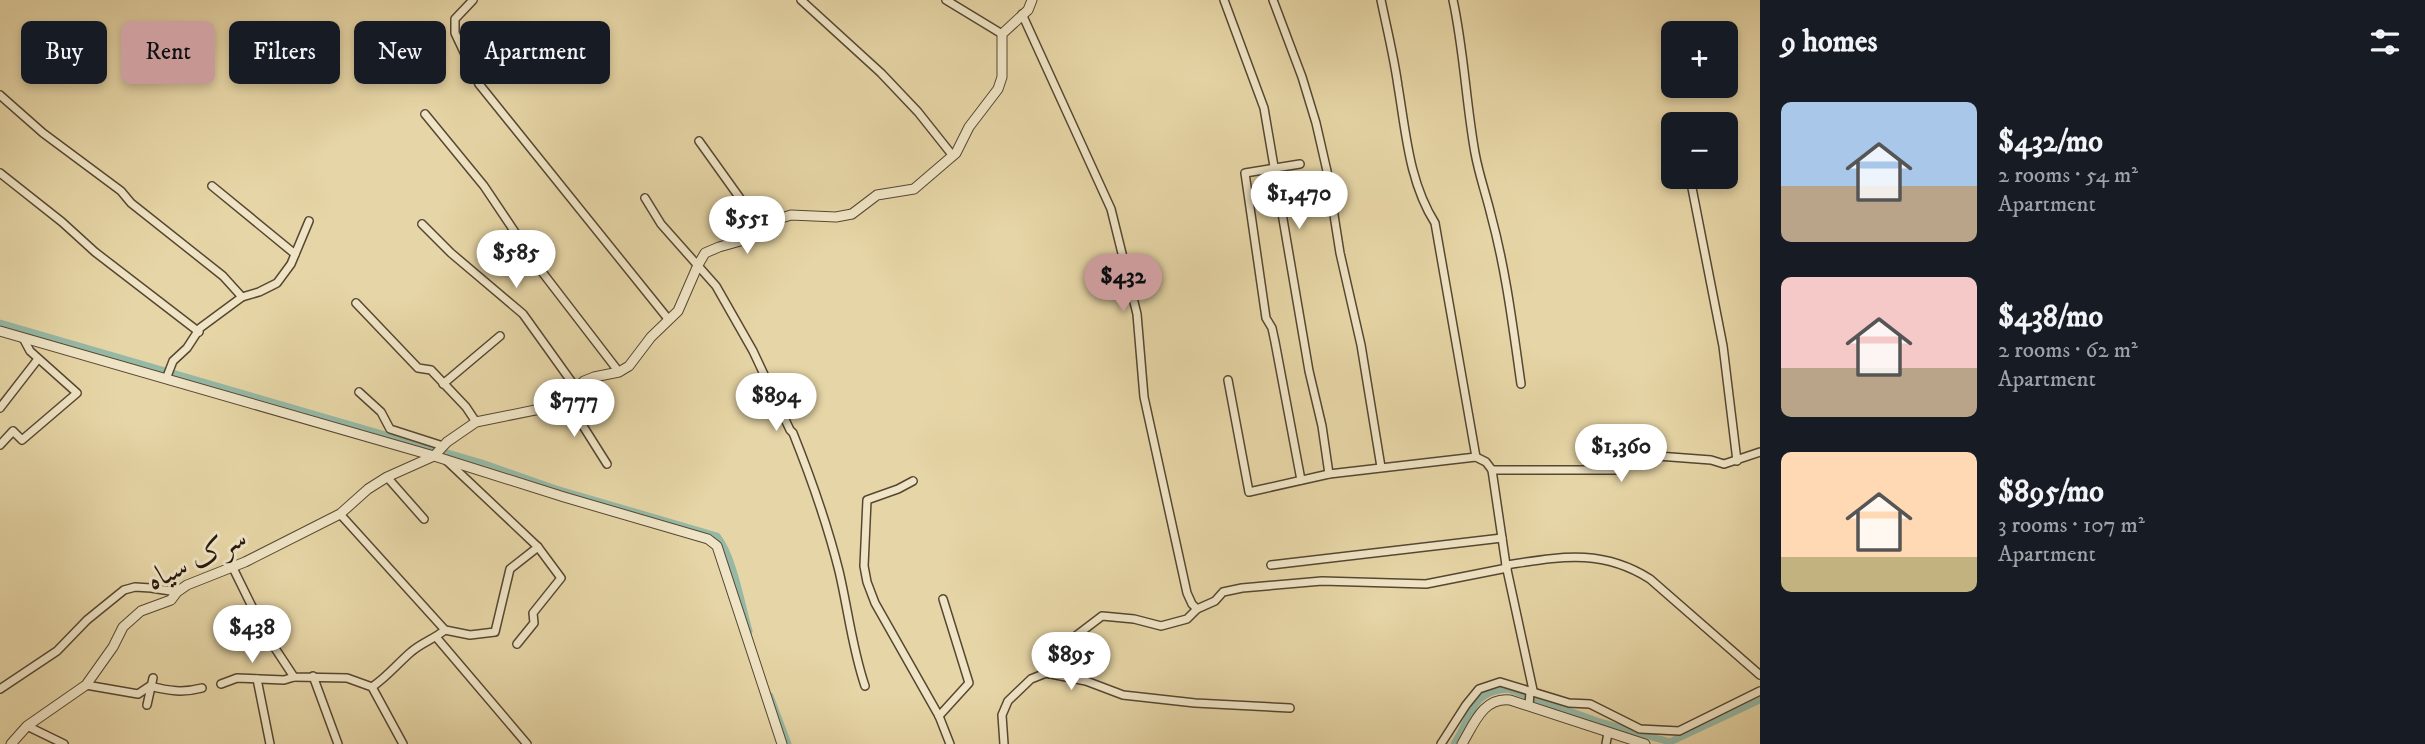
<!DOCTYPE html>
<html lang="en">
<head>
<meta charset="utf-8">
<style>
	body { margin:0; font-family:"IM FELL DW Pica",Amiri,serif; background:#20242c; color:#f1f3f6; height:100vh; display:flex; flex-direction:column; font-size:26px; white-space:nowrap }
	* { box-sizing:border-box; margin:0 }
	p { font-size:23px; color:#9ea1a6 }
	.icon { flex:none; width:38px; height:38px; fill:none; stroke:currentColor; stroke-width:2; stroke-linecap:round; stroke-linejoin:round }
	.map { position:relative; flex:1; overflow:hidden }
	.details { display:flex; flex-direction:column; background:#171b24; width:665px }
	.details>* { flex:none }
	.top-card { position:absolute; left:21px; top:21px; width:665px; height:63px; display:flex; gap:14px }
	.controls { position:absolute; left:1661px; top:21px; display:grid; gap:14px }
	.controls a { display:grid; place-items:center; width:77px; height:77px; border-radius:10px; background:#171b24; box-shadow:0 4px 10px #0003; font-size:35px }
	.price { position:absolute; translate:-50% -60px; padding:0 16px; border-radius:24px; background:#fff; color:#222; font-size:23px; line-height:46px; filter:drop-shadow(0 2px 4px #0008) }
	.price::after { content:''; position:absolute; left:50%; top:42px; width:21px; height:16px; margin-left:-10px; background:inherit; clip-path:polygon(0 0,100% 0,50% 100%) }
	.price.current { background:#c59692; color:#111 }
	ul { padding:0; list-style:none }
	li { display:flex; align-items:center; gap:21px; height:175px; padding:0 21px }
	li span { display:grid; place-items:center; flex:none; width:196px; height:140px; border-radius:10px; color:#555 }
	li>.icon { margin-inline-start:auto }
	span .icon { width:84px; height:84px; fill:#fffc; stroke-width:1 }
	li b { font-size:30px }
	h2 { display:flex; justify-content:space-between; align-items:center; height:84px; padding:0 21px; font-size:30px }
	.chip { padding:0 24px; border-radius:10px; background:#171b24; box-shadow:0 4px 10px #0003; font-size:24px; line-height:63px }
	.chip.current { background:#c59692; color:#111 }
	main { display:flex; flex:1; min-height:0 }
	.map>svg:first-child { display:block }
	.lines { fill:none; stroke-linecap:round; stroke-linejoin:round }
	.canal { stroke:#96b9a6; stroke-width:7 }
	.minor-casing { stroke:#564732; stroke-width:10 }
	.tertiary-casing { stroke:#564732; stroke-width:11 }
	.minor { stroke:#efe4c5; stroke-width:7 }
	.tertiary { stroke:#efe4c5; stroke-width:9 }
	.labels { text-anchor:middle; stroke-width:6; stroke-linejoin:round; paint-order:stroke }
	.street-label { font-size:30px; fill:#26180b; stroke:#efe4c5 }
</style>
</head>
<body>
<main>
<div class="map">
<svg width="1760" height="744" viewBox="0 0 1760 744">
	<rect width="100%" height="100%" fill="#e6d5a6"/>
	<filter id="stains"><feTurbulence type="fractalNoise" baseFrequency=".00286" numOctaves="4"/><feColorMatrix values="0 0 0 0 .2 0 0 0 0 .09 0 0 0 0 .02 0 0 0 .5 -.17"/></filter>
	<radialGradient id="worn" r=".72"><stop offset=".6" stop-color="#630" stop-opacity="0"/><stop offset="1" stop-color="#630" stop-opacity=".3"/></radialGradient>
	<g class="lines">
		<g class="canal">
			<path d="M0 323 482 463 556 489 717 536C734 558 741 604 749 631"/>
			<polyline points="770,696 788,744"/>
			<path d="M1454 744C1472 717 1470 691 1508 689L1597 721 1670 742 1760 700"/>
		</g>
		<defs>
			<g id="minor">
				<polyline points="473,0 455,19 455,33 479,84 669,320"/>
				<polyline points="801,0 881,73 918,112 953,156"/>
				<polyline points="946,0 1002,34"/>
				<polyline points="1224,0 1264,108 1309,371 1322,426 1329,474"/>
				<polyline points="1273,0 1302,77 1316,123 1327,171 1340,253 1361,345 1381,467"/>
				<path d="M1381 0C1387 29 1394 57 1398 86 1406 133 1409 182 1435 223L1476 457"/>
				<path d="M1453 0C1464 51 1466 103 1475 153 1479 175 1486 194 1491 215 1506 270 1513 328 1521 384"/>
				<polyline points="1022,14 1111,209 1137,314 1144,397 1187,593 1192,604 1197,609"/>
				<polyline points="0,95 43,133 121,191 131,203 223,276 242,297"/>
				<polyline points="425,114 484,186 539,268 619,372"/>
				<polyline points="699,141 757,222 764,228"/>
				<polyline points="1300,164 1245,173 1266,318 1272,328 1275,342 1301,480"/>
				<polyline points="0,173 62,222 95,252 199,332"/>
				<polyline points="212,186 295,254"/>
				<polyline points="1692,188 1723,346 1737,461"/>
				<path d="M645 198 661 224 716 286 753 351 790 430 793 433C811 478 827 523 839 571 848 609 852 648 865 686"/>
				<polyline points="422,224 451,253 523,314 576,388"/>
				<polyline points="356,303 418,368 431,370 466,407 476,422"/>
				<polyline points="166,379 173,361 187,348 200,328 242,297 259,292 277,283 291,264 309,221"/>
				<polyline points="1228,380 1249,492 1329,474 1476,457 1486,462 1492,470 1506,565 1533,690 1530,692 1529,706"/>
				<polyline points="443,384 500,336"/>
				<polyline points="359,392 381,412 390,429 443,446"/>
				<polyline points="566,399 607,464"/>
				<polyline points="0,408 38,359"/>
				<polyline points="0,445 13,431 22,440 77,393 30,351 23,338"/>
				<polyline points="447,461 538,547 561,578 533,613 534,623 517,644"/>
				<polyline points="1492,470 1618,470 1623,466 1626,458 1631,454 1711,460 1724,464 1760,452"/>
				<polyline points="387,477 424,519"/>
				<polyline points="913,481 898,489 867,500 864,566 867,582 875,603 939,716 950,744"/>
				<path d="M340 514 445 630C434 639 421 643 411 652 397 664 387 677 372 687"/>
				<polyline points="1271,565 1502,538"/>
				<path d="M1506 565C1560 557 1601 548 1650 579L1760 675"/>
				<polyline points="232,566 265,633 294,677 347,678 372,687 403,744"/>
				<polyline points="445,630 470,635 495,632 510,569 538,547"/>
				<polyline points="436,637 527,744"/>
				<polyline points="1050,674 1060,648 1102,616 1134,619 1161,626 1187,619 1197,609 1215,601 1223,592 1242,588 1322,581 1426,584 1507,568"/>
				<polyline points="313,676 338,744"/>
				<polyline points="257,679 270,744"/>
				<polyline points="221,684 237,678 284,680 294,677"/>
				<path d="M86 685 138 694 150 686C169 691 183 693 202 688"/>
				<polyline points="0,689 57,651 87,620 124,590 135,587 151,588 177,592"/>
				<polyline points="147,705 153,678"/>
				<polyline points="939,716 969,683 943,599"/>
				<polyline points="27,726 64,744"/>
				<polyline points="1004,744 1002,715 1008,701 1031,679 1046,673 1086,681 1123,695 1195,703 1290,708"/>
				<polyline points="1441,744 1466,705 1479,689 1500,682 1569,703 1590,704 1640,729 1679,731 1760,691"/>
				<polyline points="1606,744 1608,733"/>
			</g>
			<g id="tertiary">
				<polyline points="0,331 434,456 564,497 708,539 717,546 782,744"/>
				<polyline points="11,744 27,726 86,685 113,647 123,627 141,611 171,600 177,592 187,585 245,562 340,514 368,489 387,477 434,456 447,442 476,422 550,407 566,399 584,381 594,377 619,372 629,366 651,337 678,311 698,265 705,253 719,247 751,238 772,221 791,215 836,217 852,214 877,195 914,189 956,153 969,127 998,89 1002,77 1002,34 1028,10 1032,0"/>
				<path d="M1462 744C1474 724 1483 697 1510 700L1645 744"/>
			</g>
		</defs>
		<use href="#minor" class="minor-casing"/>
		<use href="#tertiary" class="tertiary-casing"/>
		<use href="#minor" class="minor"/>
		<use href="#tertiary" class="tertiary"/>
	</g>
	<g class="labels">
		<g class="street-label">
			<text transform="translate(196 558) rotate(-26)" y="10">سرک سیاه</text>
		</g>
	</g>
	<rect width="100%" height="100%" filter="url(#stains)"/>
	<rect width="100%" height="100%" fill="url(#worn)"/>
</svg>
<div class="controls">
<a>+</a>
<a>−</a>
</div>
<b class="price" style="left:1299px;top:231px">$1,470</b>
<b class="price" style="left:747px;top:256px">$551</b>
<b class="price" style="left:516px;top:290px">$585</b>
<b class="price current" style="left:1123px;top:314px">$432</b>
<b class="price" style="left:776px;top:433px">$894</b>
<b class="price" style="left:574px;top:439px">$777</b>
<b class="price" style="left:1621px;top:484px">$1,360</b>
<b class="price" style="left:252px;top:665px">$438</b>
<b class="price" style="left:1071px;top:692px">$895</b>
<div class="top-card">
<a class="chip">Buy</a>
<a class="chip current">Rent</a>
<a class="chip">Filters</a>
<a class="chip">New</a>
<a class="chip">Apartment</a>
</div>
</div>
<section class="details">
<h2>9 homes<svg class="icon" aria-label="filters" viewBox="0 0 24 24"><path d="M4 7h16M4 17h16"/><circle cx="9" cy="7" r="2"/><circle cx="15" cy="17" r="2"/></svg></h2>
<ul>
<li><span style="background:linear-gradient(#a9c7e8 60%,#b9a48a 0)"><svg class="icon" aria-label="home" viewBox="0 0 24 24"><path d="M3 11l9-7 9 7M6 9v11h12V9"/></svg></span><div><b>$432/mo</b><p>2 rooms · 54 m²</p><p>Apartment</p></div></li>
<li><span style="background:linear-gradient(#f6c9c9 65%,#b9a48a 0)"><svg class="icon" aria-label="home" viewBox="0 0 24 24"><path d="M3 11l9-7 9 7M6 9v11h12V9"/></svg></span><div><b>$438/mo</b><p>2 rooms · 62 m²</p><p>Apartment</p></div></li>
<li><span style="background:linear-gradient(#ffd9b3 75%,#c2b280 0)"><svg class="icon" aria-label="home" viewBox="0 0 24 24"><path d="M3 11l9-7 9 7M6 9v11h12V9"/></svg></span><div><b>$895/mo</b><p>3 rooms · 107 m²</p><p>Apartment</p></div></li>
</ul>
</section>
</main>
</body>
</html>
